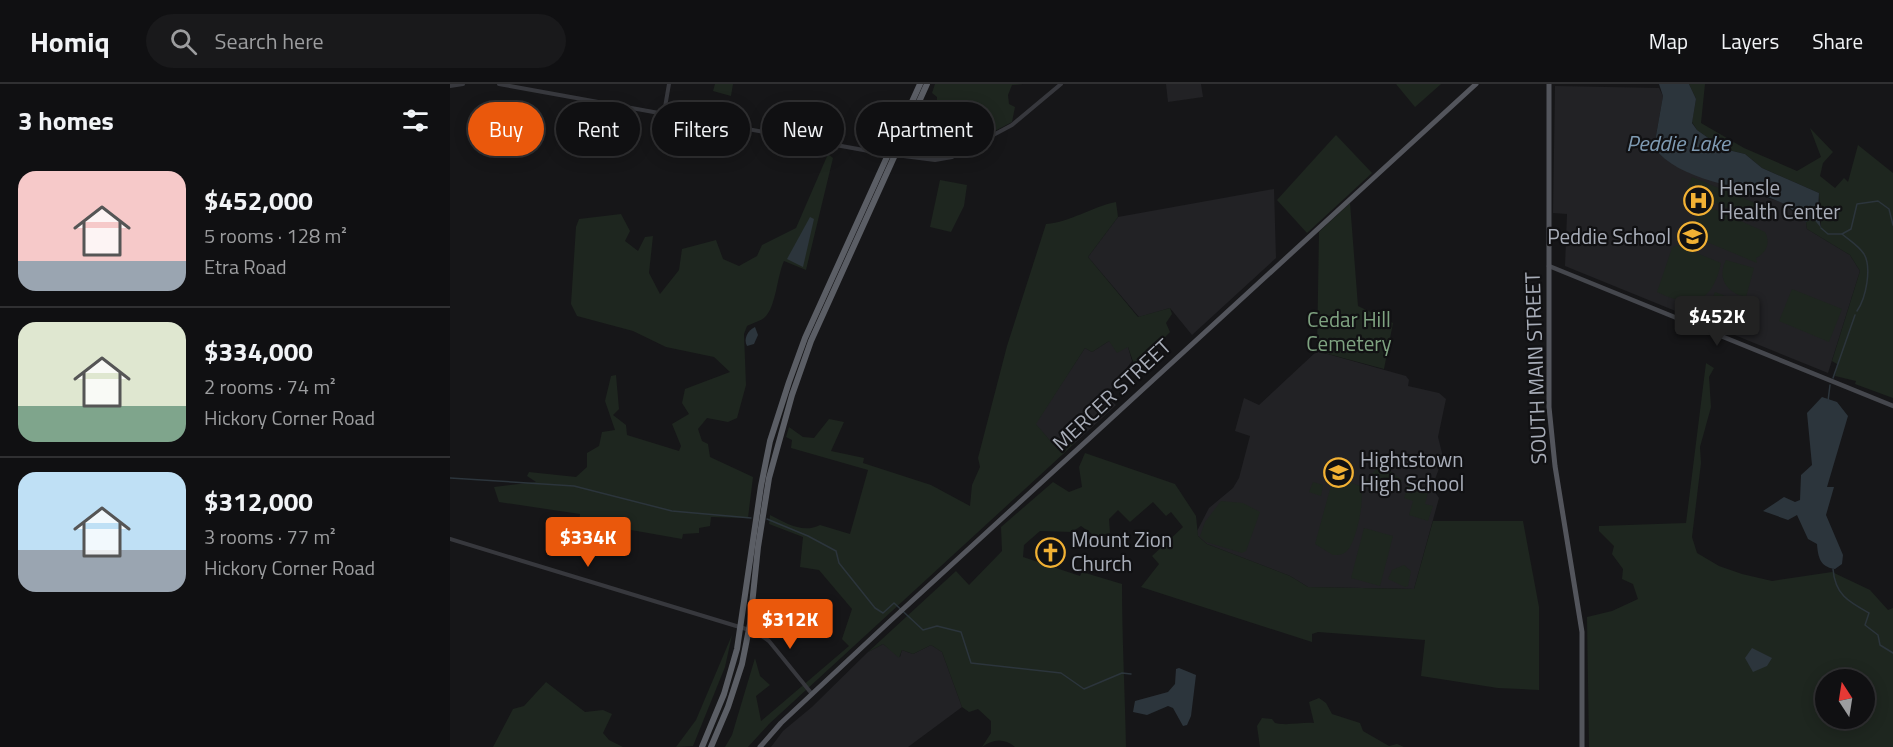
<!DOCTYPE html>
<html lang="en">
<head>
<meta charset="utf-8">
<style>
	body { margin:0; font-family:"Titillium Web",sans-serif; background:#19191b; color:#f1f3f6; height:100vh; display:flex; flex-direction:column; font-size:22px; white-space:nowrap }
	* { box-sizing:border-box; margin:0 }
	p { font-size:20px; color:#9c9d9f }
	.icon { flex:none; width:33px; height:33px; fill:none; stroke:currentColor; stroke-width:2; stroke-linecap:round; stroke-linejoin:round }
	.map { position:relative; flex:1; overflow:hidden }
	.sheet { display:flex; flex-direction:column; background:#101012; width:450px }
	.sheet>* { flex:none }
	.banner { position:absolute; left:18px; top:18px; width:570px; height:54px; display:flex; gap:12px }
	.needle { width:39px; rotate:348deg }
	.controls { position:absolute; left:1365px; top:585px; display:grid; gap:12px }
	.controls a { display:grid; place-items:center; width:60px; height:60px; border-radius:50%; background:#101012; box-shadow:0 3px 15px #0003,0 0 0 2px #303032; font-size:30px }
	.price { position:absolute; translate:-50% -51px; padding:0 14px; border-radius:6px; background:#ea580c; color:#fff; font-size:20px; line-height:39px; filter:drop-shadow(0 2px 3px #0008) }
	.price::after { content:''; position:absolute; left:50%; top:36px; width:18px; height:14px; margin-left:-9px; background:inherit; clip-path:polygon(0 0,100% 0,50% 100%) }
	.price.active { background:#222; color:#fff }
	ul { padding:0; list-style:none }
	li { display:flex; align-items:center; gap:18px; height:150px; padding:0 18px }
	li+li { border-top:2px solid #303032 }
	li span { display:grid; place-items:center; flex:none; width:168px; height:120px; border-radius:18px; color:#555 }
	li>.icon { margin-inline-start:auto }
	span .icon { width:72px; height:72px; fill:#fffc; stroke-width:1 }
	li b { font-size:26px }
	h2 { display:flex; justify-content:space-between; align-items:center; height:72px; padding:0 18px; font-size:26px }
	.pill { padding:0 21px; border-radius:27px; background:#101012; box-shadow:0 3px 15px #0003,0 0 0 2px #303032; font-size:21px; line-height:54px }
	.pill.active { background:#ea580c; color:#fff }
	header { display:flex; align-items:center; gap:36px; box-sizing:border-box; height:84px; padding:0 30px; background:#101012; border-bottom:2px solid #303032 }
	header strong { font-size:28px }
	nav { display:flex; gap:33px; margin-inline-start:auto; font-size:21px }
	.search { width:420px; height:54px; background:#19191b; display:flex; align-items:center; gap:15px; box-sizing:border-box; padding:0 21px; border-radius:33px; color:#9c9d9f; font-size:22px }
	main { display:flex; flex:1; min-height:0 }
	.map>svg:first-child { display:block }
	.built { fill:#222225 }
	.green { fill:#1e261f; fill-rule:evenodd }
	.water { fill:#2c353c }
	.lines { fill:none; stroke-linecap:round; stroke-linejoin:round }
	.stream { stroke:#2c353c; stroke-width:1.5 }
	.tertiary { stroke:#37383d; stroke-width:4 }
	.secondary { stroke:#45474d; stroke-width:4.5 }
	.primary { stroke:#53555c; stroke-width:5 }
	.trunk { stroke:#5b5e65; stroke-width:6 }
	.labels { text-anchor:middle; stroke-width:4.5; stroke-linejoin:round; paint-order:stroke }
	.poi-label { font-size:21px; fill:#a8adb8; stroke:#111113; text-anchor:start }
	.park-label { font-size:21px; fill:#7fa381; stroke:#111113 }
	.street-label { font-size:21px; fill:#a8adb8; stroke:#111113 }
	.water-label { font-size:22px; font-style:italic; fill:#7f9bb3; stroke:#111113 }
</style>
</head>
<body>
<header>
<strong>Homiq</strong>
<div class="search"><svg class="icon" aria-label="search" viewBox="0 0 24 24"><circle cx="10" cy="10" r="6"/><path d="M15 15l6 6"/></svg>Search here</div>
<nav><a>Map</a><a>Layers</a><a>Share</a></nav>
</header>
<main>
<section class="sheet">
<h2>3 homes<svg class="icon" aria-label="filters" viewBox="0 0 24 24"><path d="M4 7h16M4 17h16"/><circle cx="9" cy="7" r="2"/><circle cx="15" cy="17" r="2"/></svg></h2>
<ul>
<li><span style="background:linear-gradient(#f6c9c9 75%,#9aa5b1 0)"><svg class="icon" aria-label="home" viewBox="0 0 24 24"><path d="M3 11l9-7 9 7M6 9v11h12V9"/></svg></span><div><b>$452,000</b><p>5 rooms · 128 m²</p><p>Etra Road</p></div></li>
<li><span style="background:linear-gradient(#dfe7d0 70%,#7fa58c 0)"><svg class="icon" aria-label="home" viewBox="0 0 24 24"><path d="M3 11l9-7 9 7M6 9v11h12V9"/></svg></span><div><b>$334,000</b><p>2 rooms · 74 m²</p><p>Hickory Corner Road</p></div></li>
<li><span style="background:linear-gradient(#bfe0f5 65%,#9aa5b1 0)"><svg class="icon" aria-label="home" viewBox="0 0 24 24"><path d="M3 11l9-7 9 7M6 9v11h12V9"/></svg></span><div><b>$312,000</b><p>3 rooms · 77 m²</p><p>Hickory Corner Road</p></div></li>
</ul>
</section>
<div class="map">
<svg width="1443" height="663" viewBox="0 0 1443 663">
	<rect width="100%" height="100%" fill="#161618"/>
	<g class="built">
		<polygon points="716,0 751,0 753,13 718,18"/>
		<polygon points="1105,2 1209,4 1213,12 1204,63 1238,88 1331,118 1356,138 1357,145 1400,171 1410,187 1378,289 1115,182 1117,130 1103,129"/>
		<polygon points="824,105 826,174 742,251 720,224 689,233 638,173 668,133"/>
		<polygon points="659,257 678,263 682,277 656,312 666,321 625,359 618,354 603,360 585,340 635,264 642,268"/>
		<polygon points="867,267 956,292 959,296 958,302 989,309 996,315 988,353 993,373 982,404 989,414 964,505 858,503 840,492 757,460 748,452 747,447 759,424 783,404 789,394 800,352 785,347 794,314 809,321"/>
		<polygon points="433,560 450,573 452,566 463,570 481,561 492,568 512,623 458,663 321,663 333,647 362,623 418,568"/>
	</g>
	<g class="green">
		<polygon points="265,0 283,0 281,12 263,7"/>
		<polygon points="485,0 573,0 562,1 558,11 559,20 565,23 562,38 505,68 478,72 482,45 486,47 487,13 482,9"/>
		<polygon points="946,0 991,0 965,23"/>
		<polygon points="1239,0 1255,0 1251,39 1294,64 1347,87 1371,73 1360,44 1383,68 1373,79 1370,92 1385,104 1394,94 1398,98 1408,61 1443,89 1443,314 1405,300 1406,297 1385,292 1387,280 1382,277 1410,187 1400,171 1357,145 1356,138 1363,133 1371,143 1369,109 1312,84 1295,70 1274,65 1247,46 1242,38 1246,15"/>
		<polygon points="886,51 922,89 857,149 827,116"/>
		<path d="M378 70 383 74 356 186 334 177C327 192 326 223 315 233 311 237 302 239 297 242L294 250 296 301 287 334 278 338 257 334 248 345 252 357 258 360 260 373 303 393 298 434 261 433 260 442 249 444V449L233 450 232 455 164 443 157 467 140 462 129 469 114 466 128 443 130 430 49 418 44 403 86 398 77 392 79 388 126 393 137 383V369L149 362 152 348 165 346 155 317 161 292 166 291 169 325 163 331 176 341 177 351 229 367 231 362 222 340 239 330 232 319 235 305 280 288 264 273 216 263 183 247 127 232 121 220 126 143 129 135 171 130 180 147 175 157 188 167 195 153 203 152 199 189 210 210 229 186 232 165 266 156 273 175 289 182 307 172 312 161 346 144Z"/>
		<polygon points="1242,93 1310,121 1304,135 1236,107"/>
		<polygon points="490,96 517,101 514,122 501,148 480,143"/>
		<path d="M666 118 668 133 638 173 688 233 720 224 722 230 716 239 720 248 685 283 678 263 667 269 659 257 642 268 635 264 586 340 603 360 618 354 625 359 319 640 298 663H275L282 651 305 574 310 592 320 601 306 612 311 637 399 562 392 555 402 525 369 486 350 483 353 453 319 440 320 431C336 439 353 450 370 441L400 450 418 386 341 364 342 356 336 353 339 343 353 353 364 354 379 335 394 338 381 367 414 374 413 379 481 401 520 422 522 401 530 383 528 374 557 262 596 140C621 138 641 123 666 118Z"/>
		<polygon points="900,119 908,222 943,239 934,285 867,267 869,148"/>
		<path d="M1262 124 1315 148C1321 159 1316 169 1306 174L1307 179 1245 153 1246 132Z"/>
		<path d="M1227 161 1271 179C1262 220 1242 225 1207 208L1222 164Z"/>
		<path d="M1276 176 1304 184 1296 213C1276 209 1267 194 1276 176Z"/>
		<polygon points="1342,205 1392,225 1379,258 1329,237"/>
		<polygon points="1265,208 1306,224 1295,250 1254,234"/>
		<path d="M1256 279 1264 284 1259 293 1261 323 1250 363 1251 379 1242 453 1247 469 1269 482 1292 490 1322 497 1382 488 1420 506 1438 526 1443 524V663H1139L1137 533 1162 527 1188 515 1183 500 1172 495 1173 485 1162 470 1164 462 1149 447V442L1236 439ZM1376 596H1414V634H1376Z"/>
		<path d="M635 369 725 400 746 432 748 452 757 460 840 492 858 503 964 505 983 437H1073L1089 523V606L1048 604 971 592 975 556 868 548 862 550V558L691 503 709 480 702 472 733 443 721 428 716 432 703 418 680 438 668 426 659 435 660 449 645 452 631 442 622 448 590 447 574 461 573 473 630 492 632 488 672 500C672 555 675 608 676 663H565C554 654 543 655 532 663L541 649V637L528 625 519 628 512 623 492 568 481 561 463 570 452 566 449 574 433 560 418 568 506 487 519 501 552 467 551 443 603 398 619 408 632 403 629 383Z"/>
		<path d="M931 380 952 396C942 410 925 411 914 399Z"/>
		<path d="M895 396 910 402C916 413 906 459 897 467 893 471 889 471 883 471L865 460 882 398Z"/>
		<polygon points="863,398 873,401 871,412 859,408"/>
		<polygon points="959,399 979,405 975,420 983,422 978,437 959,431 963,417 954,414"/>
		<polygon points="771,417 793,419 810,428 796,467 792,469 756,458 750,452 755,438"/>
		<polygon points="914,444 943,452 930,502 901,494"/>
		<polygon points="954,481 961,487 958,502 955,503 938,495 942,486"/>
		<polygon points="282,551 275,583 243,662 226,663 246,636"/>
		<polygon points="96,598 135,628 153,626 162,630 153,649 159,656 173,663 43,663 63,625 74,622"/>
		<path d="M869 614 876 619 882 630 910 639 913 647 939 662 947 660 954 663H810L807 642 812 634 822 635 825 639C837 642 851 638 864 639L859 618Z"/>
	</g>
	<g class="water">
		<path d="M1209 0H1239L1246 15 1242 39 1247 46 1274 65 1295 70 1312 84 1369 109 1368 128 1371 144 1363 134 1356 138C1348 131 1340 122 1330 118 1293 101 1228 98 1204 63L1213 12Z"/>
		<polygon points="360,133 364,135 353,183 337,175"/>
		<path d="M305 243 308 251 304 260 297 262C293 255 298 246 305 243Z"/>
		<path d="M1372 313 1387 318 1398 332 1377 403H1384L1376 431 1393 471 1392 480 1385 485C1370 483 1368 473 1367 460L1358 455 1347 431 1338 436 1313 427 1334 413 1345 418 1350 416 1351 391 1362 381 1357 329Z"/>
		<polygon points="1302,564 1322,574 1317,582 1303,588 1295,574"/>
		<polygon points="729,584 746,591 741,632 737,641 733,642 723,624 718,622 697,631 683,628 685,617 718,608 725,600 726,585"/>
	</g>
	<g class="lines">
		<g class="stream">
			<polyline points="1371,144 1378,150 1392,150 1401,145 1407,120 1428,117 1439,125 1443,141"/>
			<path d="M1392 150C1399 156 1409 162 1414 170 1422 184 1416 214 1407 227"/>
			<polyline points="1383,294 1405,231"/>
			<polyline points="1378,317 1380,301"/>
			<polyline points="0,394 124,402 222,427 301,434"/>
			<polyline points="317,435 358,452 386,467 389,479 425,524 433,529 444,519 473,546 487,542 511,548 521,579 611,589 634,605 672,589 681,590"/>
			<path d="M1383 485C1385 511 1399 518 1419 529L1415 541 1428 551 1430 561 1443 569"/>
		</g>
		<g class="tertiary">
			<polyline points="49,0 430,69 485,76 502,73 562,41 611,0"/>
			<polyline points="0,2 13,0"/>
			<polyline points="214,29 219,0"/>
			<polyline points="0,455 306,548 319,557 362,610"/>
		</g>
		<polyline class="secondary" points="1099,182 1443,322"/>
		<g class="primary">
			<polyline points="1099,0 1099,323 1105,382 1132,548 1132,663"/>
			<polyline points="310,663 331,639 439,538 1026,0"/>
		</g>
		<g class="trunk">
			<polyline points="252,663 274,610 287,565 311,402 320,357 339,298 355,254 470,0"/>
			<polyline points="261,663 278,623 292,580 300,540 308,463 319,394 342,311 361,257 477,0"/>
		</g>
	</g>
	<defs>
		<symbol id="hospital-ring" viewBox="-11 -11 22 22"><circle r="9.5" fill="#111113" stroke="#f2b134" stroke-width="1.5"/><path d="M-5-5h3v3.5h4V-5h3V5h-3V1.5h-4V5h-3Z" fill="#f2b134"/></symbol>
		<symbol id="school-ring" viewBox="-11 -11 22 22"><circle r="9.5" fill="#111113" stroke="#f2b134" stroke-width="1.5"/><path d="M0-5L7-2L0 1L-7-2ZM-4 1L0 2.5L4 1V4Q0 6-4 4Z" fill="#f2b134"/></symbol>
		<symbol id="church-ring" viewBox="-11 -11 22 22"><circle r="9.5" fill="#111113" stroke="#f2b134" stroke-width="1.5"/><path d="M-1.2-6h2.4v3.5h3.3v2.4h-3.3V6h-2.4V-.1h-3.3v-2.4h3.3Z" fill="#f2b134"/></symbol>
	</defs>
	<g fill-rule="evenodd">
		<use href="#hospital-ring" x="1232" y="100" width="33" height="33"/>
		<use href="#school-ring" x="1226" y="136" width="33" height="33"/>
		<use href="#school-ring" x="872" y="372" width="33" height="33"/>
		<use href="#church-ring" x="584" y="452" width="33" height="33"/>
	</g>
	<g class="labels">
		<g class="poi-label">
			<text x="1269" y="111">Hensle<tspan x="1269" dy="24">Health Center</tspan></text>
			<text x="1221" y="160" text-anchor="end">Peddie School</text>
			<text x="910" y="383">Hightstown<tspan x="910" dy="24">High School</tspan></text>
			<text x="621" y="463">Mount Zion<tspan x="621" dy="24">Church</tspan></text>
		</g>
		<g class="park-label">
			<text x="899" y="243">Cedar Hill<tspan x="899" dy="24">Cemetery</tspan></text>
		</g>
		<g class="street-label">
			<text transform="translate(1086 284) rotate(-92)" y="7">SOUTH MAIN STREET</text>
			<text transform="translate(662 311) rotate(-43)" y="7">MERCER STREET</text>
		</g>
		<g class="water-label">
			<text x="1228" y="67">Peddie Lake</text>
		</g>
	</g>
</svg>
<div class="controls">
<a><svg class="needle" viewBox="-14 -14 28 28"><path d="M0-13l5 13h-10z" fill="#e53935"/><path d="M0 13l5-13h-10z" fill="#9c9d9f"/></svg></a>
</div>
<b class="price active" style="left:1267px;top:263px">$452K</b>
<b class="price" style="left:138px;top:484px">$334K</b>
<b class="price" style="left:340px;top:566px">$312K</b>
<div class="banner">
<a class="pill active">Buy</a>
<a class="pill">Rent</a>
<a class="pill">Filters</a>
<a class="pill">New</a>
<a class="pill">Apartment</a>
</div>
</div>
</main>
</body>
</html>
